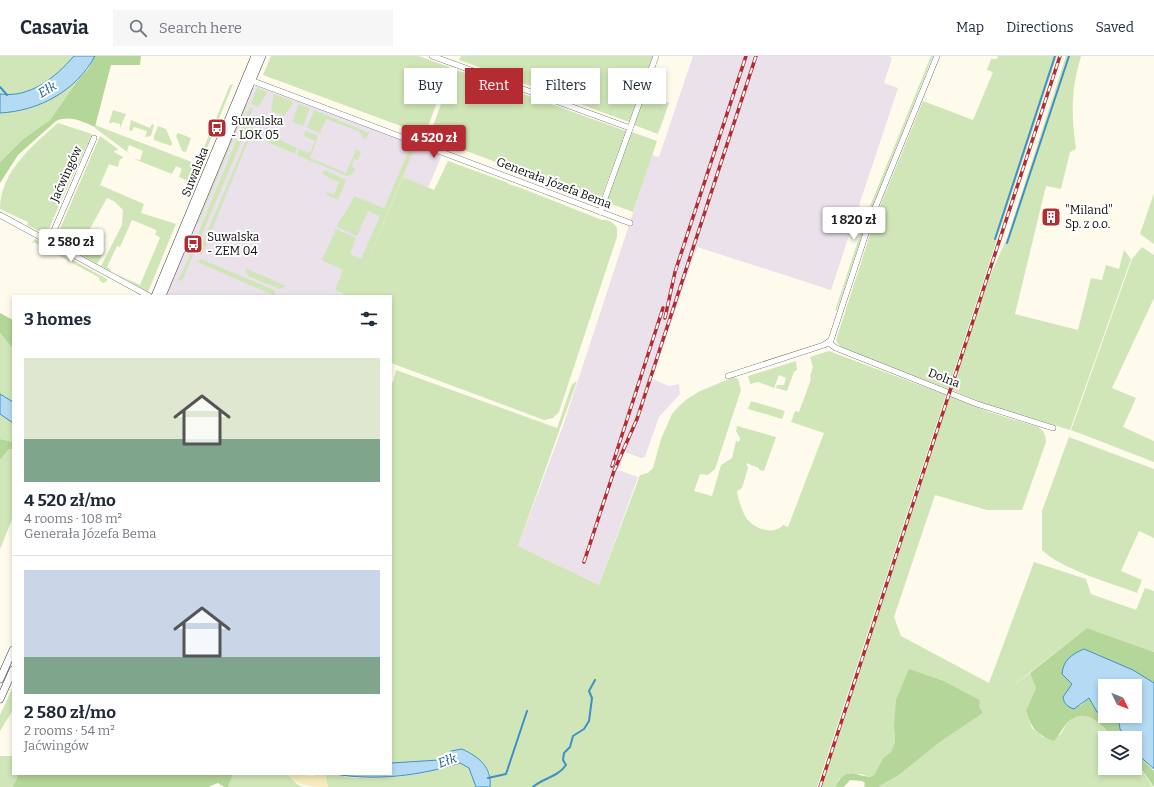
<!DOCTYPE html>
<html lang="en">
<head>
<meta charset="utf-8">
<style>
	body { margin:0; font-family:Bitter,serif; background:#f6f6f7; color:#1f2937; height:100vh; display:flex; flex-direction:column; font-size:15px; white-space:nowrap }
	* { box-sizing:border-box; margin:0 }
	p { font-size:13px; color:#747a83 }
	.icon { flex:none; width:22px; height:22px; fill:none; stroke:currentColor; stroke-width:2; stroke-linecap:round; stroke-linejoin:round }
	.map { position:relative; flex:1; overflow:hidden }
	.details { position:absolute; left:12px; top:239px; width:380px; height:480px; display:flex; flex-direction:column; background:#fff; border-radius:0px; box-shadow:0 2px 6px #0003 }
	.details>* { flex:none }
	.guide { position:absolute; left:404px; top:12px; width:380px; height:36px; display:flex; gap:8px }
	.needle { width:26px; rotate:133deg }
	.tools { position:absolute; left:1098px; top:623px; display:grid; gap:8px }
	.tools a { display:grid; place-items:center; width:44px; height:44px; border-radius:0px; background:#fff; box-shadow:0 2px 6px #0003; font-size:20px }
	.price { position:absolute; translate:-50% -34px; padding:0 9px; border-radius:4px; background:#fff; color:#222; font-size:13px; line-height:26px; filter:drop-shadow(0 1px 2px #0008) }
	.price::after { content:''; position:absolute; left:50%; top:24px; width:12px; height:9px; margin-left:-6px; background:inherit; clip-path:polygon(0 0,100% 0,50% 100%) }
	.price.selected { background:#b52b32; color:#fff }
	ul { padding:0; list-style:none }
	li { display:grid; align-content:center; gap:8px; height:212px; padding:0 12px }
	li+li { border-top:1px solid #e0e1e3 }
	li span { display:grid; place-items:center; height:124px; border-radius:0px; color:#555 }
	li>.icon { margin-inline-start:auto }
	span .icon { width:72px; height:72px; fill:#fffc; stroke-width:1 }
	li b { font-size:17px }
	h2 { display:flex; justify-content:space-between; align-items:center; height:48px; padding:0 12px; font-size:17px }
	.pill { padding:0 14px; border-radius:0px; background:#fff; box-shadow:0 2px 6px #0003; font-size:14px; line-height:36px }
	.pill.selected { background:#b52b32; color:#fff }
	header { display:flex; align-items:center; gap:24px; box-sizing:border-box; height:56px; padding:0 20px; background:#fff; border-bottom:1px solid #e0e1e3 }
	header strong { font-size:19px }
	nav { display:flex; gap:22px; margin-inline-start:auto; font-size:14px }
	.search { width:280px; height:36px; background:#f6f6f7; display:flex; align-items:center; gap:10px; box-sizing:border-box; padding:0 14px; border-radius:0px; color:#747a83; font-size:15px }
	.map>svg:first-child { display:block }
	.industrial { fill:#eae1eb }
	.green { fill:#d0e6b8 }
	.forest { fill:#b4d698 }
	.sand { fill:#f7eabb }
	.water { fill:#b4dbf3; stroke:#3e90c6 }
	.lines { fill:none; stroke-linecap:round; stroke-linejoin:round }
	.stream { stroke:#3e90c6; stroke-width:2 }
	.minor-casing { stroke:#3f3f3f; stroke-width:6 }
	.tertiary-casing { stroke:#3f3f3f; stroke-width:8 }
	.minor { stroke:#fff; stroke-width:5.5 }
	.tertiary { stroke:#fff; stroke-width:7 }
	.rail-casing { stroke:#b52b32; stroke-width:3.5 }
	.rail { stroke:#fff; stroke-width:2; stroke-dasharray:6; stroke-linecap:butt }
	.labels { text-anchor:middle; stroke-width:4; stroke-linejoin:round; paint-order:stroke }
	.poi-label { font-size:12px; fill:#0c0c0c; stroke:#fff; text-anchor:start }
	.street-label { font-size:12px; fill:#0c0c0c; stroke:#fff }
	.water-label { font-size:13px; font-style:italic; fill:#1c6297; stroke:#fff }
</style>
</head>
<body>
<header>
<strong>Casavia</strong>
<div class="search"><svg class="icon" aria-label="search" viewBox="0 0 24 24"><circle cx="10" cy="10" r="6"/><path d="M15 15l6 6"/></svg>Search here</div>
<nav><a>Map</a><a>Directions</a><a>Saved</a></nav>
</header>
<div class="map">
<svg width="1154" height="731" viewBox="0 0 1154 731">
	<rect width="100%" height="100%" fill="#fefbec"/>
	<g class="industrial">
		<polygon points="693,0 889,0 892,2 884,27 898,32 831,234 697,191 652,323 669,330 679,328 680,338 659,361 645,401 641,402 625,396 618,414 638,421 599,529 518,490 564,367 652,99 659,101"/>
		<polygon points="256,30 439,98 441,101 428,132 403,121 352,240 166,240 251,34"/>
	</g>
	<g class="green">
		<path d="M0 0H74C55 22 30 42 0 38Z"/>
		<polygon points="271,0 419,0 449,11 449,13 425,79 263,19"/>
		<polygon points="461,0 653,0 629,66 459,4"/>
		<polygon points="931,0 933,0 868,161 837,254 835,255 866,160"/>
		<polygon points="998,0 1057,0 948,333 842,292 837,287 836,284 876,160 923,45 973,64 993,16 987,14 991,3 997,3"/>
		<path d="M1066 0H1081C1071 35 1071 57 1076 93L1070 96 1061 133 1046 130 1015 258 1078 274 1091 222 1102 224 1106 209 1119 213 1124 194 1131 203 1070 374 985 348 952 334 987 227 1008 179Z"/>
		<polygon points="454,13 626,75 600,145 429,81"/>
		<path d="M78 24 50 64 22 84 0 106V57C34 56 52 44 78 24Z"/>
		<polygon points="233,28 193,127 179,121 182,113 176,110 172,118 134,103 140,104 143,95 129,89 127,95 130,98 95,72 95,69 197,108 230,29"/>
		<polygon points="257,32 268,36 258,51 251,48"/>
		<polygon points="274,38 294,46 284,60 271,55"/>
		<polygon points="645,39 669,47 658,78 634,69"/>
		<polygon points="246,48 247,50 198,168 197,167"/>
		<polygon points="299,48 310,52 303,70 292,66"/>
		<polygon points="250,51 253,52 246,69 254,72 251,79 245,77 182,225 178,224 198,184 199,175"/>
		<polygon points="113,54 126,58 120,72 120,68 112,66 111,68 109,67"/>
		<polygon points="314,54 369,77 366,83 363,82 360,76 326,63 320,77 307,72"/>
		<polygon points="131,64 150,72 152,68 154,69 151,80 145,81 147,75 134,71 132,75 129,74"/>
		<path d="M58 67 92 78 49 172 44 174 45 178 27 169 28 166 0 153C0 116 33 89 58 67Z"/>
		<polygon points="158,70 166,73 172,87 171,90 154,84 154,80"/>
		<polygon points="306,75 318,80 310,102 346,117 356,94 361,96 358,104 354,103 352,110 355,113 352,118 347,120 297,99 299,93 310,97 315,85 304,80"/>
		<polygon points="632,76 657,85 633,156 606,146"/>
		<polygon points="178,77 191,82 186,96 182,95 176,80"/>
		<polygon points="265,77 297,92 295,98 267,86 265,83"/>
		<polygon points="100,80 118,93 117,95 115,94 114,96 123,101 122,103 120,103 118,111 109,108 100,129 144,148 141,157 176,168 148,236 117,218 140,229 160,182 155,178 157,175 154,173 132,164 120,191 117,190 107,211 111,214 110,215 101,210 122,169 123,154 115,146 107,142 77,196 63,190 56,182"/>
		<polygon points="249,83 201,200 200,193 245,87"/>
		<path d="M409 94 413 96 359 225 403 121 434 134 448 105 506 126 511 129 521 132 602 164C608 163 614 167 617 172V181L559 356 553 362 544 364 391 307V240H342L343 237 335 234 343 214 322 204 336 173 356 182 350 198 361 203 380 160 368 155 357 180 337 171C341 160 350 152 354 140L384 152Z"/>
		<polygon points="325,114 346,124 338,144 326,138 327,136 334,139 339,126 322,118"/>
		<polygon points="1154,137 1154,188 1140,178"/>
		<polygon points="35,183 107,223 107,225 103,227 99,224 100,222 34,186 31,188"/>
		<polygon points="87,186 103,194 104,197 97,208 81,199"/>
		<polygon points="1142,191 1154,199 1154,242 1112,332 1136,342 1123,371 1154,385 1154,406 1071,374 1132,203"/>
		<polygon points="201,203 274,234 275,240 197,206"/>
		<polygon points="245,212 286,230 280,233 248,220"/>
		<polygon points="0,277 13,293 13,346 0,338"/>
		<path d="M829 295 946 339 817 731H490V717L485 709 472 698 462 693 451 695 439 704 391 707V327L393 326 396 314 557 372 572 328 577 325 518 490 599 529 640 419 648 417 653 412 661 383 672 358 678 351 687 343 700 335 734 321 738 323 741 334 715 413 708 419 700 418 694 435 712 440 721 409 732 402 736 385 739 386 740 382 736 375 737 370 776 381 764 415 759 414V412L746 407 748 412 742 432 737 435C738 442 743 459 748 464 757 474 774 479 783 469L788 471 824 377 791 366 795 355 799 356 811 323 810 320 813 311 810 301Z"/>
		<polygon points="796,305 797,314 794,316 787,335 776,332 777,329 784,329 786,322 779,319 774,332 758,326 750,328 748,320"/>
		<path d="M950 340 989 356 1038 371C1045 375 1045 379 1046 386L1022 454H987L935 439 894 561 901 580 989 627 1034 506 1086 523 1091 538 1136 554 1145 532 1154 535V596L1087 572 1010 632 1030 617 1036 632 1026 656 1032 672 1043 681 1060 679C1063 675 1065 669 1069 665 1084 649 1104 670 1113 682H1105V712H1135V704L1153 731H878L899 719 940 686 983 657 978 651 980 644 946 626 894 671 895 686 891 696 883 702 874 719 870 721 861 718 839 723 835 731H822Z"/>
		<polygon points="751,345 785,355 782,363 748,353"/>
		<polygon points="0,358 13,367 13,386 0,383"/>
		<path d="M1069 381 1154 413V482L1139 475 1121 515 1142 524 1137 537C1111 527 1061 513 1042 494V455Z"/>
		<polygon points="9,393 13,393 13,461 0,493 0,404"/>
		<polygon points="13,631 13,654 0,675 0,659"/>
		<polygon points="0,700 13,700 13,718 17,718 17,723 12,731 0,731"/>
		<path d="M460 707 469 712 476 731H328L325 718C336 718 347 722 358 722 393 723 427 718 460 707Z"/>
		<polygon points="233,718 288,718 297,728 303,731 228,731"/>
	</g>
	<g class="forest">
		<path d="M95 0H141L140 9H111L95 71C82 65 69 59 56 65L18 99 0 127V106L22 84 50 64 78 24 88 13Z"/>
		<polygon points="0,257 13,264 13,293 0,277"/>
		<polygon points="0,383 13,386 13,393 9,393 0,404"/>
		<path d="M1087 572 1154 596V627L1133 614 1084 593 1062 618 1072 628 1063 641 1080 650 1089 642C1100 657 1098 660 1118 660L1120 673 1127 682H1113C1104 670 1086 650 1069 665 1063 670 1060 679 1054 685 1036 678 1032 673 1026 655L1036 632 1030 617Z"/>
		<path d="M909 613 946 626 980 644 979 651 983 657 940 686 899 719 878 731H864L865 727 862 725 850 724 844 731H835C845 711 853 719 870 721L874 719 883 702 891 696 895 686 894 671 896 644Z"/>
		<polygon points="1135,696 1154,715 1154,731 1135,704"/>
		<polygon points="17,718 233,718 228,731 224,731 218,727 208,731 12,731 17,723"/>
	</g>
	<path class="sand" d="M288 718 314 720 315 718H325L328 731C312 731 297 731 288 718Z"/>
	<g class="water">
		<path d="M74 0H95C76 35 39 55 0 57V38C30 42 55 22 74 0Z"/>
		<polygon points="0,338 13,346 13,367 0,358"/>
		<path d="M1084 593 1133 614 1154 627V713L1135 696V682H1127L1120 673 1118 660H1135V630H1105V660L1097 656 1089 642 1074 653C1068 651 1064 648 1063 641L1072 628 1062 618C1063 604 1072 598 1084 593Z"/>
		<path d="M462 693C479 701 492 711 490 731H476L469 712 460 707C419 720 376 725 334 718H391V707L439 704 451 695Z"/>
	</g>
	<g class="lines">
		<g class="stream">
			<polyline points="0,31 7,39"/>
			<polyline points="995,183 1055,0"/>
			<polyline points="1007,187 1069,0"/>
			<polyline points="488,722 506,718 527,655"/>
			<path d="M533 731C543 722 558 721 566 709L563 704 564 697 570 691 573 680 584 673 589 665 592 642 589 635 595 624"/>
		</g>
		<defs>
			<g id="minor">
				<polyline points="432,0 630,72"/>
				<polyline points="250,24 630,167"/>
				<polyline points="600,156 656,0"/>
				<polyline points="0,159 149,240"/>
				<polyline points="49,186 94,82"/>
				<polyline points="829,287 836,292 977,348 1053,372"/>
				<polyline points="728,320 824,289 831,284 871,162 937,0"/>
			</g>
			<g id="tertiary">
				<polyline points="155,240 255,0"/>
				<polyline points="162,240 262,0"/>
				<polyline points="0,623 13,594"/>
				<polyline points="0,643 13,614"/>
			</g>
		</defs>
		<use href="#minor" class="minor-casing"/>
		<use href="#tertiary" class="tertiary-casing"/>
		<use href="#minor" class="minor"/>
		<use href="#tertiary" class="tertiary"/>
		<defs>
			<g id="rail">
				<polyline points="665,262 675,216 746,0"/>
				<polyline points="612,410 663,252"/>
				<polyline points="584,506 614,415 637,363 756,0"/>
				<polyline points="820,731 1060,0"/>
			</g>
		</defs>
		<use href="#rail" class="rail-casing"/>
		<use href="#rail" class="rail"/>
	</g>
	<defs>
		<symbol id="bus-square" viewBox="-11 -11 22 22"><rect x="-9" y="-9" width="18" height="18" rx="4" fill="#b52b32" stroke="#fff"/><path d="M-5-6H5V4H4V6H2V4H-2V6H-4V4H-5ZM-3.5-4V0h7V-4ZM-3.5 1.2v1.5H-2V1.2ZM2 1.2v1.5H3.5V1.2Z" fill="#fff"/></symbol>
		<symbol id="building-square" viewBox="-11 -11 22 22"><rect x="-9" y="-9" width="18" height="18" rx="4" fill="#b52b32" stroke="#fff"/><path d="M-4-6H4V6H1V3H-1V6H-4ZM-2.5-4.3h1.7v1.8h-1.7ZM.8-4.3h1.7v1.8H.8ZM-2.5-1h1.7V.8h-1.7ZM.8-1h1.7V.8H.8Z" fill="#fff"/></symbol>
	</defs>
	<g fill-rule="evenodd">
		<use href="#bus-square" x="206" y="61" width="22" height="22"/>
		<use href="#building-square" x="1040" y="150" width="22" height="22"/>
		<use href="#bus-square" x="182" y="177" width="22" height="22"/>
	</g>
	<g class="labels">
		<g class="poi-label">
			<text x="231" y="69">Suwalska<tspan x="231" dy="14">- LOK 05</tspan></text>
			<text x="1065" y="158">"Miland"<tspan x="1065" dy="14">Sp. z o.o.</tspan></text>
			<text x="207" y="185">Suwalska<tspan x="207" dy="14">- ZEM 04</tspan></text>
		</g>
		<g class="street-label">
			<text transform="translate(195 116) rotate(-68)" y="4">Suwalska</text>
			<text transform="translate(66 118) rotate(-66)" y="4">Jaćwingów</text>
			<text transform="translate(554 127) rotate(21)" y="4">Generała Józefa Bema</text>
			<text transform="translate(944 322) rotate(21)" y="4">Dolna</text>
		</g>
		<g class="water-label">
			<text transform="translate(47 33) rotate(-30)" y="5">Ełk</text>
			<text transform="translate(447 704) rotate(-19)" y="5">Ełk</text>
		</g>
	</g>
</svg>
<div class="tools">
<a><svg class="needle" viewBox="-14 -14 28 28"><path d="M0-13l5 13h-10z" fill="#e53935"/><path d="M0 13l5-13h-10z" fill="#747a83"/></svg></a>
<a><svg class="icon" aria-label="layers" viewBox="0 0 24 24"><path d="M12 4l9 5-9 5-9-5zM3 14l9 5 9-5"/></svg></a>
</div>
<b class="price selected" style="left:434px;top:103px">4 520 zł</b>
<b class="price" style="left:854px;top:185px">1 820 zł</b>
<b class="price" style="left:71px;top:207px">2 580 zł</b>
<div class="guide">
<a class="pill">Buy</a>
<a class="pill selected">Rent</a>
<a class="pill">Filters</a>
<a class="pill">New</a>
</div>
<section class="details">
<h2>3 homes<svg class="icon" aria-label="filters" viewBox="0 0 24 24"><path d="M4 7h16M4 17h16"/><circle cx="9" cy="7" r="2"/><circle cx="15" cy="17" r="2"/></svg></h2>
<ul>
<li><span style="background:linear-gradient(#dfe7d0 65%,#7fa58c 0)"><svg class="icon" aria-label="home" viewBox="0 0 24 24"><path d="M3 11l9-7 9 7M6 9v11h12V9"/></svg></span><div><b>4 520 zł/mo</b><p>4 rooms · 108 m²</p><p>Generała Józefa Bema</p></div></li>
<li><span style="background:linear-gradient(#c9d6e8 70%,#7fa58c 0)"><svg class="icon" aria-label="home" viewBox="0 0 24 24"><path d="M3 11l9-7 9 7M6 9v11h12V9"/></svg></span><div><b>2 580 zł/mo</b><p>2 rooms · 54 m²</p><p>Jaćwingów</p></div></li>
</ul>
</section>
</div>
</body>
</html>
